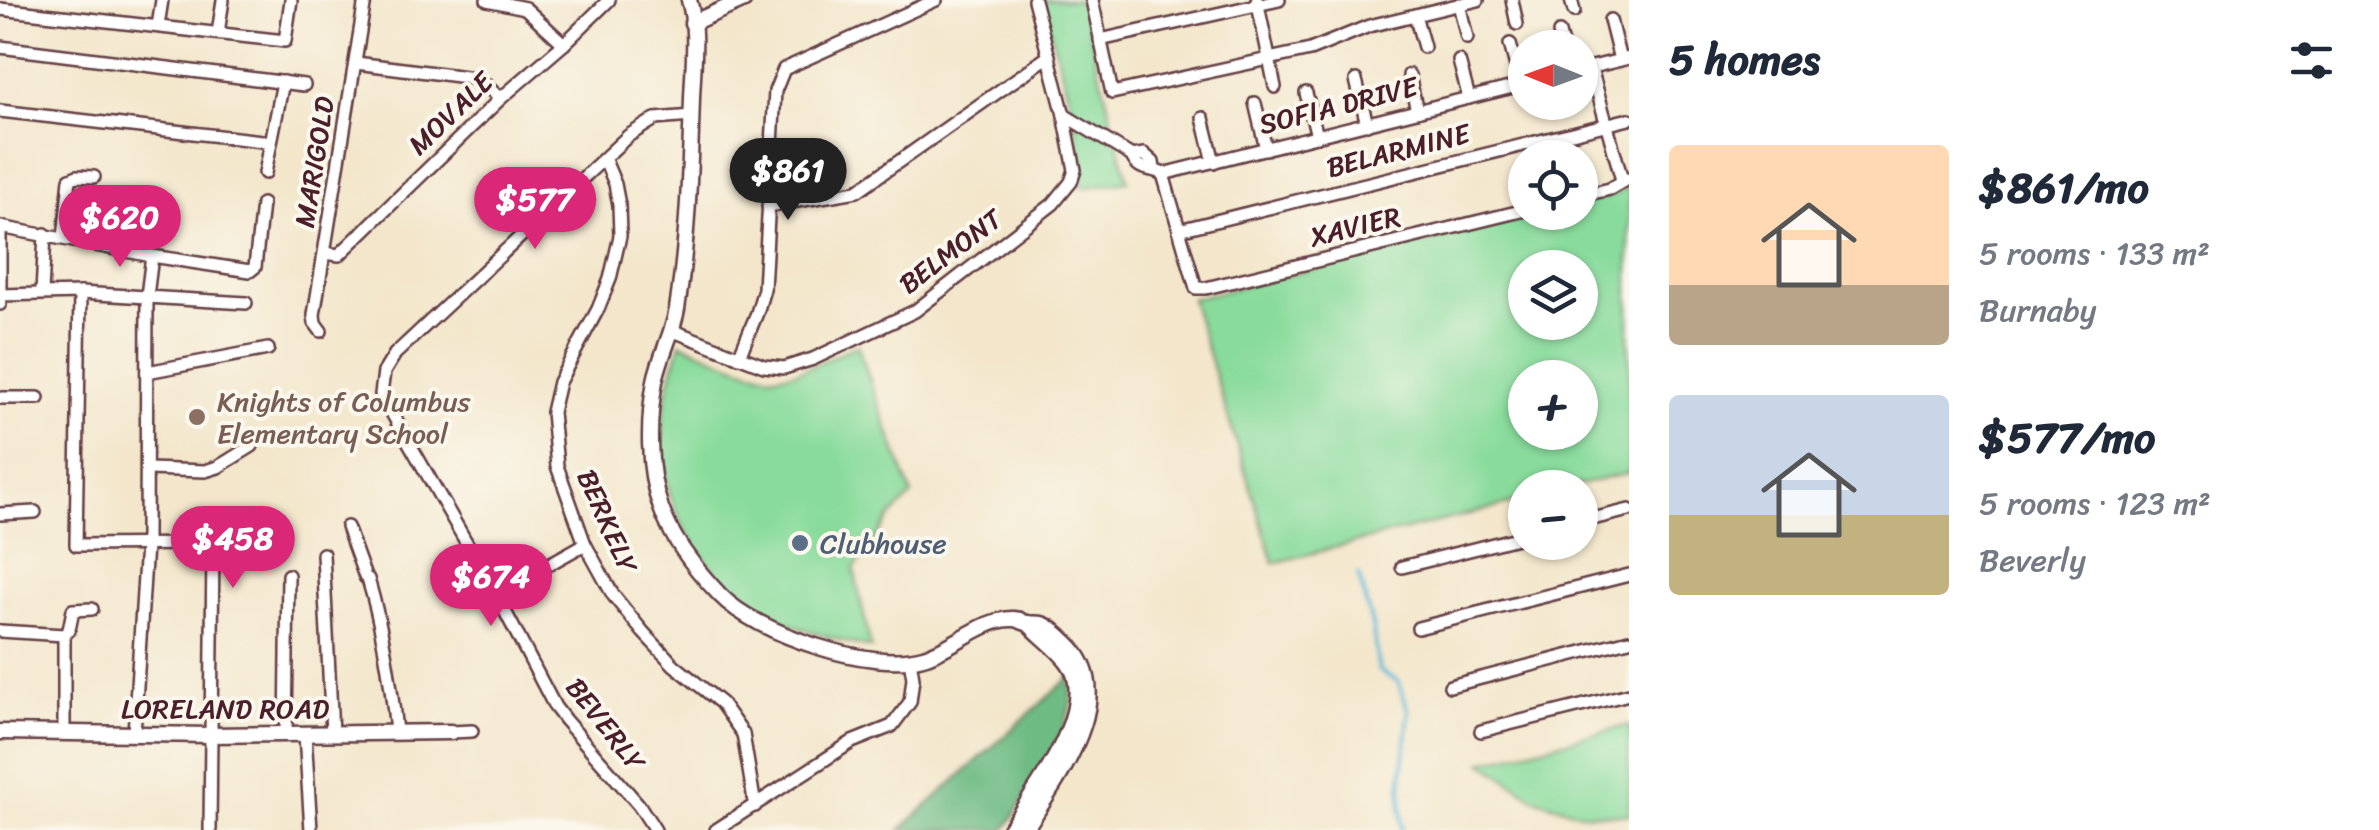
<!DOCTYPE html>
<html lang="en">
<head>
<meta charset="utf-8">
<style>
	body { margin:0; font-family:Sriracha,sans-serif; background:#f6f6f7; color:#1f2937; height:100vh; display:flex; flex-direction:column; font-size:38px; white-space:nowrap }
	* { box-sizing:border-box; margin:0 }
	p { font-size:32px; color:#747a83 }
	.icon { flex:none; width:55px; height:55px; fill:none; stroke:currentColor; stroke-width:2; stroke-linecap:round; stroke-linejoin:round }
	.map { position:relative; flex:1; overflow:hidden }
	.panel { display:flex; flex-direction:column; background:#fff; width:750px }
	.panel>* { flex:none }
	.needle { width:65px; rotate:271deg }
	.controls { position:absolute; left:1508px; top:30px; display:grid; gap:20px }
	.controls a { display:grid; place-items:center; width:90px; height:90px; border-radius:50%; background:#fff; box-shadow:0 2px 8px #0004; font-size:50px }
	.price { position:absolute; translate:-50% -85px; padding:0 22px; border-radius:35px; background:#db2777; color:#fff; font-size:32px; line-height:65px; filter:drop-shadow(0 2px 5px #0008) }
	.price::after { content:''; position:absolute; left:50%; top:60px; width:30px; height:22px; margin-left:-15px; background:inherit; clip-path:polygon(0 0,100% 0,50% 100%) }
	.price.on { background:#222; color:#fff }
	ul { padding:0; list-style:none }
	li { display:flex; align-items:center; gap:30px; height:250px; padding:0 40px }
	li span { display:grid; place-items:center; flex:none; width:280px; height:200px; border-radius:10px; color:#555 }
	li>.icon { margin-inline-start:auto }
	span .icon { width:120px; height:120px; fill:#fffc; stroke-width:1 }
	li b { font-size:42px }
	h2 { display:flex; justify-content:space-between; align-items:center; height:120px; padding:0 40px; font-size:42px }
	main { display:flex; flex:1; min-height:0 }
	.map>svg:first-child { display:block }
	.green { fill:#89db9c; stroke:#6a7d64; stroke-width:2.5; fill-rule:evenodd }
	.forest { fill:#6ebb84; stroke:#5c6d58; stroke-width:2.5 }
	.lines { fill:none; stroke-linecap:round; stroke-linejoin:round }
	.stream { stroke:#59b6d7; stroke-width:4 }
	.minor-casing { stroke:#633d43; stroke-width:16 }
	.tertiary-casing { stroke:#633d43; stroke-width:19 }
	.minor { stroke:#fff; stroke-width:11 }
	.tertiary { stroke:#fff; stroke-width:14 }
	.education-dot { fill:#8d6e63; stroke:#fbf7ec; stroke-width:4 }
	.service-dot { fill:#5c6f8a; stroke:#fbf7ec; stroke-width:4 }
	.labels { text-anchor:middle; stroke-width:8; stroke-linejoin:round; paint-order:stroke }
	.street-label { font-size:28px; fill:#4a1f2b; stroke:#fbf7ec }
	.education-label { font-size:28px; fill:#785e54; stroke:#fbf7ec; text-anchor:start }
	.service-label { font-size:28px; fill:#4e5e75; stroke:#fbf7ec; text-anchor:start }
</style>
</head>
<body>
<main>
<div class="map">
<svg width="1629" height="830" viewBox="0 0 1629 830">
	<rect width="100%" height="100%" fill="#fbf7ec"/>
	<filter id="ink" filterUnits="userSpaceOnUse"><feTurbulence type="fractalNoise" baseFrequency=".01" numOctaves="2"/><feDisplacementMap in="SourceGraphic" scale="20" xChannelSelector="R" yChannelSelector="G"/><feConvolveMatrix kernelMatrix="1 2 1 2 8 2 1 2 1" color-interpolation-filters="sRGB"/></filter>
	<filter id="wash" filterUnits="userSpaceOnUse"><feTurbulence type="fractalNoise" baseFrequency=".0048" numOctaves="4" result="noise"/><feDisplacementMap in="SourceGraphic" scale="40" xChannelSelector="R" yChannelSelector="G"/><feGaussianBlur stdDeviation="2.25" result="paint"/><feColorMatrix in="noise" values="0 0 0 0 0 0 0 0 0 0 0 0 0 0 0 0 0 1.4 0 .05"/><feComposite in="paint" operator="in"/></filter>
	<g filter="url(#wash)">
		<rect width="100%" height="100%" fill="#f3e6cb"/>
		<g class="green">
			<path d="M1041 0H1081L1128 181 1082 188C1082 128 1057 59 1041 0Z"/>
			<path d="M1629 185V473L1571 487 1525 488V500L1274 563 1191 299 1543 213 1580 212V203L1614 195ZM1525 268H1580V322H1525ZM1525 378H1580V432H1525Z"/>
			<path d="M681 343C704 352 753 376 777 375 804 374 833 355 857 345L912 495 891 516 854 569 871 648C823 637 769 622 730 589 721 581 714 569 706 560 651 493 654 421 681 343Z"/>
			<polygon points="1629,725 1629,815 1580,813 1534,798 1483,762"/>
		</g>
		<polygon class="forest" points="1070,677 1072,701 1060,743 1005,830 900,830"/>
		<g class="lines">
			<polyline class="stream" points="1358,574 1372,625 1379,671 1398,681 1409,712 1401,788 1402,830"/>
		</g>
	</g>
	<g filter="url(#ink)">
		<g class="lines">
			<defs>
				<g id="minor">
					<polyline points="487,0 525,8 564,44"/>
					<polyline points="1092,0 1112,93 1310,50 1369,26 1478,0"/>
					<polyline points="1257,0 1275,87"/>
					<polyline points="1512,0 1517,24"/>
					<polyline points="1571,0 1574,11"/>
					<polyline points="1459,4 1467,38"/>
					<polyline points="0,9 285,41 291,0"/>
					<polyline points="1415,15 1424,47"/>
					<polyline points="1610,20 1620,60"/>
					<polyline points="158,26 162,0"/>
					<polyline points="218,33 223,0"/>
					<polyline points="1559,33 1563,48"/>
					<polyline points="1100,40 1279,0"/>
					<polyline points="1510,44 1521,85"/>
					<polyline points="0,47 304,85"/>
					<polyline points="1459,61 1469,98"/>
					<polyline points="356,63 474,78 485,84 500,99"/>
					<polyline points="1591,68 1622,180"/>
					<polyline points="1580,70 1629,58"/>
					<polyline points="1409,75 1417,111"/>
					<polyline points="1356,80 1367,124"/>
					<polyline points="1306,93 1317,136"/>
					<polyline points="1255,103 1266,149"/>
					<polyline points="0,111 271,142"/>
					<path d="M1064 115 1132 156C1138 172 1151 167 1163 174"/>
					<polyline points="1203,118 1214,162"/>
					<polyline points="1132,156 1144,154 1153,162 1154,169"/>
					<polyline points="605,160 615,184 619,205 620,236 610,279 598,309 559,382 552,412 557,466 585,544 613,595 643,632 674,665 721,703 743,734 755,806"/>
					<polyline points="265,173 283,82"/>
					<polyline points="1163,174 1196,288 1206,288 1525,210"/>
					<polyline points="1163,174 1525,84"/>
					<polyline points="1580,196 1610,189 1627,179"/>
					<polyline points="768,206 857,191 1049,56"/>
					<polyline points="0,227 152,256 250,271 255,267 262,204"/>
					<polyline points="1179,230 1629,119"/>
					<polyline points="64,238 70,179 77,176 94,177"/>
					<polyline points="325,253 339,255 500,99 564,44 609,0"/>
					<polyline points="42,293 45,234"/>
					<polyline points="80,293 76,545 211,544 213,547 210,830"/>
					<polyline points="0,295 80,293 246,303"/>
					<polyline points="0,304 0,227"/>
					<polyline points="671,330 764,366 784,368 813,359 915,311 1053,204 1071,182 1075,170 1064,115 1034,0"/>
					<polyline points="321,331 315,323 314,315 365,0"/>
					<polyline points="739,357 757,313 764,289 775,91 784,69 936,0"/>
					<polyline points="147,372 268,349"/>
					<polyline points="0,398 38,398"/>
					<polyline points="148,469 205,471 218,467 252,446"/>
					<polyline points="0,514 35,512"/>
					<polyline points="1580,522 1629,510"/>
					<path d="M347 527 365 577 368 579C383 629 391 681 396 732"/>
					<polyline points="323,554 332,733"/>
					<polyline points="1402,567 1525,536"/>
					<polyline points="496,594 585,544"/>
					<polyline points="1418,628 1629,575"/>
					<polyline points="0,631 64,635"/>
					<polyline points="1450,686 1629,640"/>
					<polyline points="1481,731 1629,694"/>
					<polyline points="64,732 64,635 69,630 73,610 92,609"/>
					<polyline points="451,732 472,731"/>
					<polyline points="134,733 146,545 147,296 152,256"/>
					<polyline points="286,734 288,575"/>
					<polyline points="305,734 311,830"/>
					<polyline points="655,830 639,805 565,720 555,707 496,594 381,394 384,372 395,354 628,136 655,119 692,116"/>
					<polyline points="716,830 852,742 892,726 910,702 913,678 910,660"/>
				</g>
				<g id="tertiary">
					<path d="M689 0C698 30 693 67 692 98 690 168 688 239 677 309 673 333 660 356 655 381 648 420 647 470 661 508 672 540 697 571 720 595 757 634 872 672 923 657 952 649 984 618 1013 619 1025 620 1015 620 1027 623 1032 624 1037 623 1042 624 1051 626 1059 636 1066 642 1124 695 1056 780 1025 830"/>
					<polyline points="692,23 744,0"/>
					<polyline points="0,732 211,735 451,732"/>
					<path d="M1009 830C1033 792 1102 705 1067 661 1056 647 1040 636 1028 623"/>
				</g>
			</defs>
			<use href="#minor" class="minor-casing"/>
			<use href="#tertiary" class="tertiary-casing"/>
			<use href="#minor" class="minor"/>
			<use href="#tertiary" class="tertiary"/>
		</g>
	</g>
	<circle class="education-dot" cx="197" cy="417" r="10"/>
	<circle class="service-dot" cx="800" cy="543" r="10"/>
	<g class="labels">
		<g class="street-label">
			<text transform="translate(1338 105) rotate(-14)" y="10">SOFIA DRIVE</text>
			<text transform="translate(450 113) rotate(-44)" y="10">MOVALE</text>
			<text transform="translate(1398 150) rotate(-14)" y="10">BELARMINE</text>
			<text transform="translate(314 162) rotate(-81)" y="10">MARIGOLD</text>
			<text transform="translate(1355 226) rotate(-14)" y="10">XAVIER</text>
			<text transform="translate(950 251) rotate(-37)" y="10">BELMONT</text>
			<text transform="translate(608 521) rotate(66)" y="10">BERKELY</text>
			<text x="225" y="718">LORELAND ROAD</text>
			<text transform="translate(606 724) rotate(52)" y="10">BEVERLY</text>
		</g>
		<g class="education-label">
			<text x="217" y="411">Knights of Columbus<tspan x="217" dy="32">Elementary School</tspan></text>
		</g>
		<g class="service-label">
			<text x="820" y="553">Clubhouse</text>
		</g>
	</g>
</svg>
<div class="controls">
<a><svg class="needle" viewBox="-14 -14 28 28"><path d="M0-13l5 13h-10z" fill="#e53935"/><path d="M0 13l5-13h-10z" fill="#747a83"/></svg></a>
<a><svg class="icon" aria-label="locate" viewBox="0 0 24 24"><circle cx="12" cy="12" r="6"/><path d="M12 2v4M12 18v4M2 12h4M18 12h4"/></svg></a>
<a><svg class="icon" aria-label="layers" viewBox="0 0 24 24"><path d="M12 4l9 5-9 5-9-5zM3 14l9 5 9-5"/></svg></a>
<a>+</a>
<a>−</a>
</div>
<b class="price on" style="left:788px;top:223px">$861</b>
<b class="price" style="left:535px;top:252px">$577</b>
<b class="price" style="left:120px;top:270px">$620</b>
<b class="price" style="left:233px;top:591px">$458</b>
<b class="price" style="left:491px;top:629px">$674</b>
</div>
<section class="panel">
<h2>5 homes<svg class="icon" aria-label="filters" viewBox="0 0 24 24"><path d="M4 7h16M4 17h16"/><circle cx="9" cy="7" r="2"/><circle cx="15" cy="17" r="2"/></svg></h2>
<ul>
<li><span style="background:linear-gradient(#ffd9b3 70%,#b9a48a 0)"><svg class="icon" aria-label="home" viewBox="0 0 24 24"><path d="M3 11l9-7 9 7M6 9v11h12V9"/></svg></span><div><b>$861/mo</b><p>5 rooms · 133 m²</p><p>Burnaby</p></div></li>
<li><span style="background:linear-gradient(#c9d6e8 60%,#c2b280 0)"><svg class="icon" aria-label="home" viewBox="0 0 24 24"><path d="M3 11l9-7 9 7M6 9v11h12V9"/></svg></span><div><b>$577/mo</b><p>5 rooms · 123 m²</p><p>Beverly</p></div></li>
</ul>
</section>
</main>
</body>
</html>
